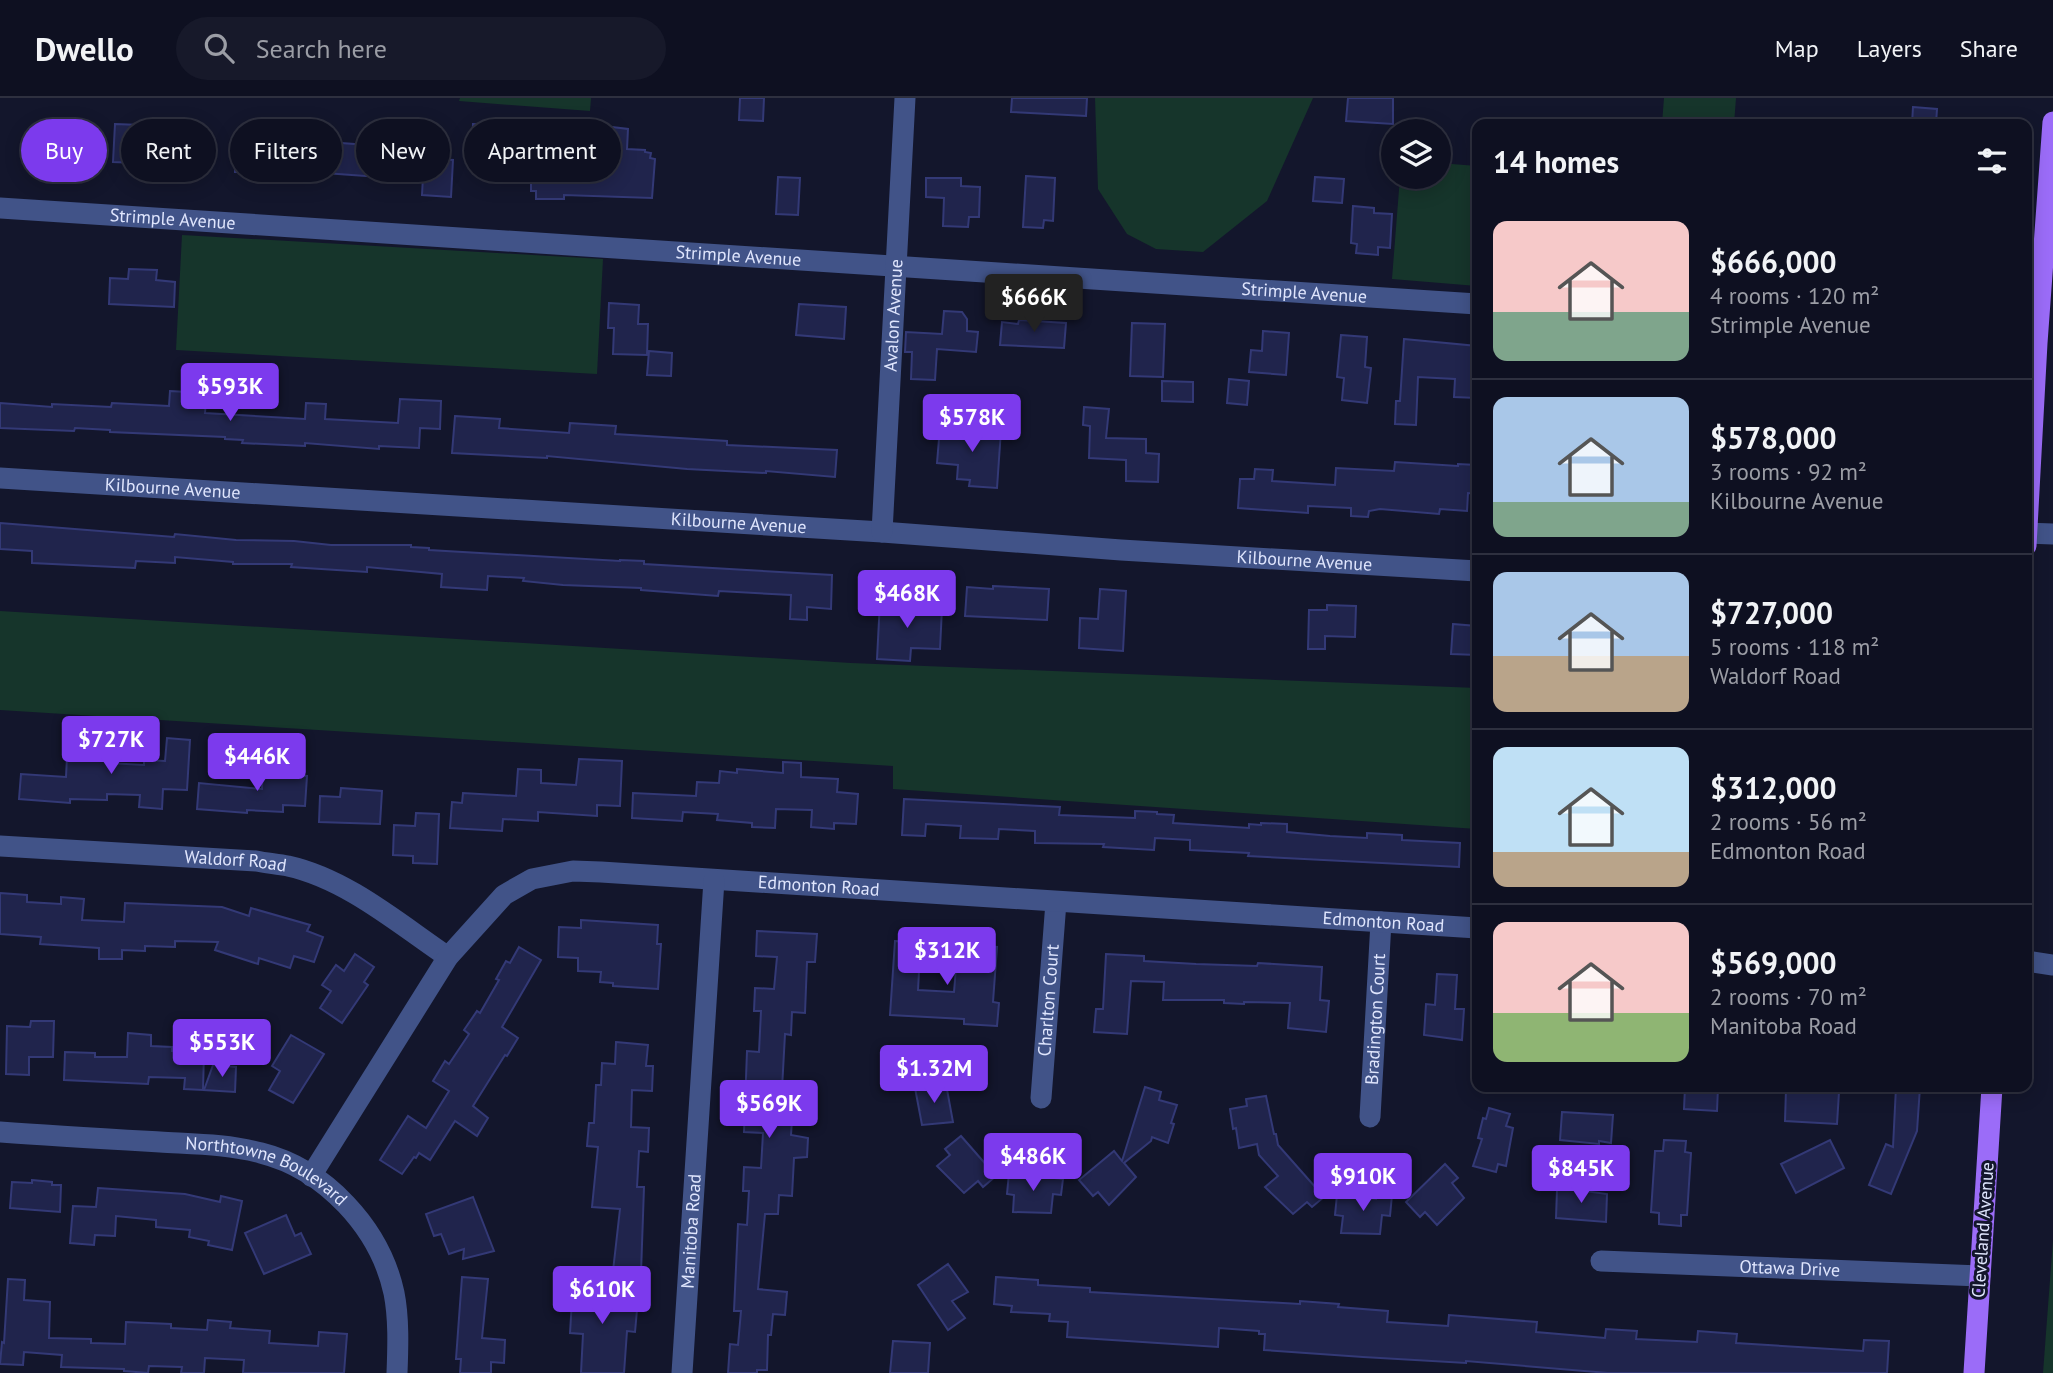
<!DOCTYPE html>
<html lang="en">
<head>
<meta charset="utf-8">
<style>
	body { margin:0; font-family:"PT Sans",sans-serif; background:#17192a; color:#f1f3f6; height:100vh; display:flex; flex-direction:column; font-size:26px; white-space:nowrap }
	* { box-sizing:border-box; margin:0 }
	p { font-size:23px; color:#9b9da5 }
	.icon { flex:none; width:38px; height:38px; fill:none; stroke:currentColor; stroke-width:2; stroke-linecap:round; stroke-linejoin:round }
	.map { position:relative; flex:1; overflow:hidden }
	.side { position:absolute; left:1472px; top:21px; width:560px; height:973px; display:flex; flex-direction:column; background:#0e1021; border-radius:14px; box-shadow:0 4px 18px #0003,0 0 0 2px #2e303f }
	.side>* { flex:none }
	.hud { position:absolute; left:21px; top:21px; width:665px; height:63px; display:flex; gap:14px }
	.controls { position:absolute; left:1381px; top:21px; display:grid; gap:14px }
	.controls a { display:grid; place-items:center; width:70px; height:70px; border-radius:50%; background:#0e1021; box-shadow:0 4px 18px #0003,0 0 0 2px #2e303f; font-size:35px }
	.price { position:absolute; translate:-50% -60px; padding:0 16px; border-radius:7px; background:#7c3aed; color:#fff; font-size:23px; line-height:46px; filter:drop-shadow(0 2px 4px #0008) }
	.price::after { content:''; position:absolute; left:50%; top:42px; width:21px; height:16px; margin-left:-10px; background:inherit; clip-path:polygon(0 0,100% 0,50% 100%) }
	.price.current { background:#222; color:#fff }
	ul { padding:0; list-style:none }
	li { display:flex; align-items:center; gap:21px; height:175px; padding:0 21px }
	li+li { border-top:2px solid #2e303f }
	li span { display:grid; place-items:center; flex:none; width:196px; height:140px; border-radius:14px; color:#555 }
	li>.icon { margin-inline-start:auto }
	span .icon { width:84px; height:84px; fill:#fffc; stroke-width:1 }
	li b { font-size:30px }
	h2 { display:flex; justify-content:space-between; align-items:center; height:84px; padding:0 21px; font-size:30px }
	.tag { padding:0 24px; border-radius:32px; background:#0e1021; box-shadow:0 4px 18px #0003,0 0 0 2px #2e303f; font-size:24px; line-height:63px }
	.tag.current { background:#7c3aed; color:#fff }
	header { display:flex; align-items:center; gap:42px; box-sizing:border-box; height:98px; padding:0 35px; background:#0e1021; border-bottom:2px solid #2e303f }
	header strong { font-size:33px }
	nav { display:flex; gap:38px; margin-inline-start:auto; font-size:24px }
	.search { width:490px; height:63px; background:#17192a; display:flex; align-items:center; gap:18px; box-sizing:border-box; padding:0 24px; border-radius:38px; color:#9b9da5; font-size:26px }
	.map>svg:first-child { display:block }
	.green { fill:#16352b }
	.building { fill:#20244c; stroke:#333976; stroke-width:2 }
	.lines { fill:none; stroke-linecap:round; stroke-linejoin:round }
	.minor { stroke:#415388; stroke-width:21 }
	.major { stroke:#9b6cf8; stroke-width:21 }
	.labels { text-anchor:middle; stroke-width:6; stroke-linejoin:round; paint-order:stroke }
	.street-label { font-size:18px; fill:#dfe5fd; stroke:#13162c }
</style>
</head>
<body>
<header>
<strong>Dwello</strong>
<div class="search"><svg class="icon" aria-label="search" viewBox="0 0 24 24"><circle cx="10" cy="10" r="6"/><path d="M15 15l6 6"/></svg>Search here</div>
<nav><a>Map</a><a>Layers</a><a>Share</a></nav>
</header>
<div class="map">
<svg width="2053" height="1275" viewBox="0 0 2053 1275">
	<rect width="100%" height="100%" fill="#13162c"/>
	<g class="green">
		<polygon points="460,0 591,0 590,13 459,3"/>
		<polygon points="1095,0 1313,0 1267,103 1203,154 1156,151 1127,136 1098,91"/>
		<polygon points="1664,0 1736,0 1734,26 1662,26"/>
		<polygon points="1439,65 1477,68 1477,188 1392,181 1400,79 1438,79"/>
		<polygon points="182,137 603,161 597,276 176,252"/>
		<polygon points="0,513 851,565 1477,590 1477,731 893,691 893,668 0,612"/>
		<polygon points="2053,1142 2053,1275 2043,1275"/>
	</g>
	<g class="building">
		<polygon points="740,0 764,0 763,23 739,22"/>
		<polygon points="1012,0 1087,0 1086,18 1011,14"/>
		<polygon points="1348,0 1393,0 1393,26 1346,23"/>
		<polygon points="1913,9 1937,11 1936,26 1912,26"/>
		<polygon points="115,26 140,27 138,65 113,64"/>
		<polygon points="473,26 520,29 519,50 472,49"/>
		<polygon points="612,29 628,31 627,51 645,52 645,54 651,55 650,60 655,61 652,100 564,97 564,101 536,101 536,93 531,93 531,74 591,75 592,63 609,64"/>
		<polygon points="237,37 272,39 270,75 235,74"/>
		<polygon points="314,43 381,48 379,79 311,74"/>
		<polygon points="424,60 453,62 451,99 422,97"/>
		<polygon points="1026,78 1055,80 1053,123 1044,122 1043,130 1023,129"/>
		<polygon points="778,79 800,80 798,117 776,116"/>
		<polygon points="1315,79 1344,81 1342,105 1313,103"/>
		<polygon points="926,80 961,80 961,88 980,89 979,119 969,119 968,129 943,128 944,100 926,99"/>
		<polygon points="1353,108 1374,110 1374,115 1392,116 1390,150 1378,149 1378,157 1356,155 1357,146 1351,145"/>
		<polygon points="129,171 157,172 156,182 175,184 174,209 109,206 110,180 128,181"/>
		<polygon points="609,205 639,207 638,226 648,226 647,257 613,256 614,230 608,230"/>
		<polygon points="799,206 846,209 844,241 796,237"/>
		<polygon points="944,213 962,214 967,221 967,233 978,234 976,254 937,251 935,282 911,281 912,254 905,254 906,234 942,236"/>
		<polygon points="1019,222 1066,225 1064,250 1000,247 1002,224 1018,226"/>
		<polygon points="1132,225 1165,226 1163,279 1130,278"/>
		<polygon points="1263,233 1289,235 1286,277 1249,274 1251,252 1262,253"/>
		<polygon points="1341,237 1367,239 1365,269 1371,270 1367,305 1342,302 1344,280 1337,279"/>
		<polygon points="1404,241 1477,248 1477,300 1454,299 1455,281 1418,279 1416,327 1395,326 1396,303 1400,303"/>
		<polygon points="649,253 672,255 671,278 647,277"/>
		<polygon points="1229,281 1249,283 1247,307 1227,305"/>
		<polygon points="1162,283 1193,284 1193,304 1162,303"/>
		<polygon points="170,293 186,294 186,302 206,303 205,315 305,321 306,305 326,306 325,321 398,325 400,301 441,303 440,331 420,330 419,350 379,348 379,351 305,345 305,348 242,345 243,342 225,341 225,339 110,334 110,332 75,330 74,333 0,330 0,305 52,309 52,306 111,309 112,305 169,308"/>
		<polygon points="1084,309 1109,311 1106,340 1146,341 1146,355 1159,356 1158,384 1126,383 1126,362 1089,360 1090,328 1083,327"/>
		<polygon points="455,318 500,321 499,330 569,335 570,325 616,328 615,336 727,343 727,347 837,352 835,379 766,373 766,375 687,371 547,358 547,360 452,355"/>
		<polygon points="940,329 1001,332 997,390 969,388 970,382 957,381 958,367 937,365"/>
		<polygon points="1395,364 1458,368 1458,366 1477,367 1477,396 1468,395 1467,413 1440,411 1439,416 1380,411 1369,413 1368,419 1351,418 1351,410 1308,408 1308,415 1238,410 1240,381 1254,381 1255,371 1273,372 1272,383 1335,387 1336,370 1394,373"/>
		<polygon points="0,425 174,439 175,436 236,442 294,443 331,447 411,447 411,449 429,450 429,452 620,463 620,462 644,463 644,466 832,477 831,511 807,509 807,522 790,521 791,497 719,493 718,498 641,492 641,490 563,487 523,483 524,480 488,478 487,492 441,489 442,476 367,469 367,474 291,469 292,466 233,466 233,464 175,459 175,465 136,463 135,470 32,465 32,453 0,451"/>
		<polygon points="993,488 1049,491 1047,522 965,518 967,489 993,491"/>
		<polygon points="1100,491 1126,493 1123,553 1079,550 1080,520 1098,521"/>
		<polygon points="880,503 920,505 919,509 942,510 940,551 911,550 910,563 877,561"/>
		<polygon points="1327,507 1356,508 1355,539 1325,538 1325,551 1308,551 1309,512 1327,512"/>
		<polygon points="1453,526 1477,528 1477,557 1451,556"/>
		<polygon points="68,639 93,641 93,652 109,653 108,665 144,667 144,662 165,663 167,640 190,642 187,692 163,691 162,711 139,709 140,697 107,696 107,702 70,701 70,705 19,701 21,676 66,679"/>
		<polygon points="579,661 622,663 620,708 597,707 597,718 538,714 538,723 503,721 502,733 450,730 452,704 462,705 463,695 516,698 518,671 541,672 541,685 576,687"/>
		<polygon points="263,662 286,664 285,677 307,678 305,708 283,707 283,714 247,712 247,715 197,711 199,685 262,691"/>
		<polygon points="783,664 801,665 801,679 838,681 837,694 858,696 856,726 834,725 834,731 811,729 812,712 776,711 775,730 752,729 752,725 717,722 718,716 683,714 682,723 632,720 633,695 696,698 697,684 719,685 720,673 737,675 737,671 783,675"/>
		<polygon points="341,690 382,693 380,726 319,724 320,698 340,699"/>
		<polygon points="904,701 1060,709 1059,717 1135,720 1135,713 1157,714 1157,716 1174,717 1173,725 1249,730 1249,726 1261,727 1261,725 1287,726 1287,734 1330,738 1367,740 1367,735 1402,737 1402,742 1460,745 1459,769 1248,758 1249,755 1190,752 1190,742 1155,740 1154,752 1103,749 1104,746 1035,745 1035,733 999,731 998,741 960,740 961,728 926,726 925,738 902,737"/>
		<polygon points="416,715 439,716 437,766 413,765 413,758 393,757 394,727 415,728"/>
		<polygon points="0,795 27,797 27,804 61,806 61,799 84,801 82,822 124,824 125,805 222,809 249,818 251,810 310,827 307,833 323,839 314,864 294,858 290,870 259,860 258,866 215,852 218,844 175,843 175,849 145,848 145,853 122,852 122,861 99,861 99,850 40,846 41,839 0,836"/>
		<polygon points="581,822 658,827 657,846 661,846 658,891 613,888 613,885 600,884 601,874 578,873 578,860 558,859 559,829 581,830"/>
		<polygon points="757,833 817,836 815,864 807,864 805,915 792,914 791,937 785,936 782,991 810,993 793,1007 791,1037 808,1040 807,1059 794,1060 792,1098 779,1097 778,1116 765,1116 758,1191 787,1194 785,1217 773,1216 771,1237 768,1237 767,1272 757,1272 757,1275 728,1275 730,1246 738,1247 741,1213 734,1213 738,1126 747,1127 749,1093 743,1093 744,1069 761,1070 763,1035 744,1034 747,953 759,954 761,913 754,913 755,890 774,891 777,859 756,858"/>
		<polygon points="895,843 916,844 916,855 920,855 918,892 954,894 958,846 997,849 993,904 999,905 997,928 964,926 964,921 890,917"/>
		<polygon points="519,849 541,862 502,929 518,940 507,958 505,957 473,1008 488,1020 477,1038 455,1023 430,1062 419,1055 416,1060 414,1059 402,1076 380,1062 408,1018 426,1030 449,993 433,983 445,963 449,966 469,936 464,932 477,913 480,915 499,882 496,881 506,863 510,865"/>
		<polygon points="355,856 374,869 364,884 368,887 342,925 320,910 331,893 322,887 336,867 344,873"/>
		<polygon points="1106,856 1144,858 1144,863 1196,866 1257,868 1258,865 1322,869 1320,902 1329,903 1326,934 1288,930 1290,905 1244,904 1244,906 1224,905 1224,902 1163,902 1164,884 1131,883 1127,936 1094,934 1096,911 1103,911"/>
		<polygon points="1437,876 1457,877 1455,911 1464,911 1462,942 1424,937 1426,906 1435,907"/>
		<polygon points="31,923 54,923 53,959 29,959 29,977 6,976 7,928 30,929"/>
		<polygon points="128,935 151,937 151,948 172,949 172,953 204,955 203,992 184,991 185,980 149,979 148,986 64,982 65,954 95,955 95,959 127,959"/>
		<polygon points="291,937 324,956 293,1005 269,992 280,973 272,968"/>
		<polygon points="616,944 648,947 646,968 653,968 652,993 632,992 631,1029 649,1030 648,1054 639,1053 637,1089 644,1089 641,1175 613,1173 620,1111 592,1109 598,1049 587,1048 589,1025 594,1025 596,987 601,987 602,965 615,966"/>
		<polygon points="213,967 236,969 235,994 204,992"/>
		<polygon points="946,986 953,1024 922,1027 915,990"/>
		<polygon points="1145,989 1161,994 1159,1002 1177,1007 1171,1025 1174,1026 1168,1045 1152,1039 1151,1043 1124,1065 1136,1079 1109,1107 1098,1094 1093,1098 1079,1082 1114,1053 1122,1063"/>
		<polygon points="1685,989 1718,989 1717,1013 1684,1011"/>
		<polygon points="1896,989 1920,989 1917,1033 1891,1096 1869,1087 1886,1046 1893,1049"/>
		<polygon points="1786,991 1839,994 1837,1026 1785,1023"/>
		<polygon points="1266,998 1274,1036 1276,1036 1278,1047 1324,1099 1312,1109 1307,1104 1293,1116 1265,1089 1278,1078 1259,1057 1257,1046 1239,1050 1236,1030 1233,1031 1230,1011 1247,1008 1246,1001"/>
		<polygon points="1489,1010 1510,1016 1506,1028 1513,1030 1506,1068 1498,1066 1496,1074 1473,1068 1482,1041 1478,1040 1483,1020 1486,1021"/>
		<polygon points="1562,1014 1613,1017 1611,1045 1599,1043 1599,1046 1560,1042"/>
		<polygon points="961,1038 996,1078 983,1089 978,1083 964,1095 937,1068 950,1057 945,1051"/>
		<polygon points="1664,1042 1686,1043 1685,1054 1691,1055 1687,1117 1681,1117 1681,1128 1659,1126 1659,1115 1651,1114 1655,1053 1663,1053"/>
		<polygon points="1830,1042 1844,1070 1796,1095 1781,1066"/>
		<polygon points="1445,1066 1458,1080 1452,1085 1464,1100 1437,1127 1425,1114 1420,1119 1406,1104"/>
		<polygon points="1009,1075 1063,1081 1061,1097 1053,1096 1051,1115 1013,1114 1014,1097 1007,1096"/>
		<polygon points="32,1082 52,1084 52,1087 61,1087 60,1114 10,1110 12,1084 32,1085"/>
		<polygon points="98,1090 185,1096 220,1104 221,1098 242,1103 232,1152 208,1147 209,1143 189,1139 190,1132 156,1129 156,1122 116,1118 115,1138 95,1137 94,1147 70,1145 73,1108 96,1109"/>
		<polygon points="1570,1091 1607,1096 1606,1124 1556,1120 1557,1092"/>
		<polygon points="1376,1096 1392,1097 1390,1118 1382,1117 1380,1136 1341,1135 1343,1118 1335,1117 1337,1097 1376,1101"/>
		<polygon points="473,1099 494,1153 463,1161 464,1151 449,1156 441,1136 434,1138 426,1116"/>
		<polygon points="286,1117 295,1138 301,1135 311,1156 264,1176 245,1135"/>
		<polygon points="948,1166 968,1194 952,1203 965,1220 948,1232 918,1187"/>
		<polygon points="462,1179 488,1181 482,1240 505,1242 504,1265 491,1264 491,1275 460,1275 461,1261 456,1261"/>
		<polygon points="996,1179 1038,1182 1038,1187 1090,1190 1090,1194 1300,1206 1300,1203 1339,1206 1338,1209 1388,1213 1387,1224 1448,1228 1449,1217 1537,1224 1536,1234 1605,1240 1606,1231 1637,1233 1636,1241 1697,1244 1698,1233 1737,1236 1736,1245 1863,1253 1864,1242 1889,1243 1887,1275 1608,1275 1466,1263 1466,1265 1363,1259 1264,1252 1265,1236 1259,1236 1259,1233 1219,1230 1218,1249 1067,1239 1068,1224 1049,1223 1050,1216 1011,1214 1012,1208 994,1206"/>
		<polygon points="8,1181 25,1182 24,1202 50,1204 49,1240 91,1241 91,1245 125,1246 126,1224 171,1226 171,1230 207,1232 208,1222 231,1224 230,1230 270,1233 269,1245 318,1248 319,1234 347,1236 344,1275 243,1275 244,1262 205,1260 204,1275 181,1275 182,1269 149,1268 148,1275 124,1273 124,1271 61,1269 62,1257 24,1254 23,1267 0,1266 2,1244 4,1245"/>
		<polygon points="583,1185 627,1188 625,1211 637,1212 635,1234 627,1233 624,1275 581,1275 583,1236 570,1235 573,1186"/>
		<polygon points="893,1243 930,1245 928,1275 890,1275"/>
	</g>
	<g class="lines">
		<g class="minor">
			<path id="s1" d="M0 110 1477 206"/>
			<path id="s2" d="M0 380 882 434 1121 452 1477 473"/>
			<path id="s3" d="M882 434 905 0"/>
			<polyline points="2028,435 2053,436"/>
			<path id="s4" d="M0 748 256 763C266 765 277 766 288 768 347 781 399 826 448 859"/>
			<polyline points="2026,863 2053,867"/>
			<path id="s5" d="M1041 1000 1056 804"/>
			<path id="s6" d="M1370 1019 1381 824"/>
			<path id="s7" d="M0 1034C53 1038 107 1041 160 1044 193 1046 228 1046 261 1055 325 1071 380 1130 394 1195 399 1220 398 1249 397 1275"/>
			<path id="s8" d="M311 1078 448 859 504 797 532 781 573 773 601 774 1477 830"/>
			<path id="s9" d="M1601 1163 1980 1178"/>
			<path id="s10" d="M682 1275 714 782"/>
		</g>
		<g class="major">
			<polyline points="2026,448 2037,245 2053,24"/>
			<polyline points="1974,1275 1992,989"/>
		</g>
	</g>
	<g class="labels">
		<g class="street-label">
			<text dy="6" stroke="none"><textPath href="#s1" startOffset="173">Strimple Avenue</textPath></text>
			<text dy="6" stroke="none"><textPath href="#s1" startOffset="740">Strimple Avenue</textPath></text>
			<text dy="6" stroke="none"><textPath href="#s1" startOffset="1307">Strimple Avenue</textPath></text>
			<text dy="6" stroke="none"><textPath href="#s3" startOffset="217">Avalon Avenue</textPath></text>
			<text dy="6" stroke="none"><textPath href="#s2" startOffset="173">Kilbourne Avenue</textPath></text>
			<text dy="6" stroke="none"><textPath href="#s2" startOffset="740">Kilbourne Avenue</textPath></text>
			<text dy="6" stroke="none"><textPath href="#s2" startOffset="1307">Kilbourne Avenue</textPath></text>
			<text dy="6" stroke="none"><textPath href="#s4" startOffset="236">Waldorf Road</textPath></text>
			<text dy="6" stroke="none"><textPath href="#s8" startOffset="662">Edmonton Road</textPath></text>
			<text dy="6" stroke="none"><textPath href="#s8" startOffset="1228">Edmonton Road</textPath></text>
			<text dy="6" stroke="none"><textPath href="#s5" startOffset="98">Charlton Court</textPath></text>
			<text dy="6" stroke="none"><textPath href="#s6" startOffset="98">Bradington Court</textPath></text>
			<text dy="6" stroke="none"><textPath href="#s7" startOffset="273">Northtowne Boulevard</textPath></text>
			<text transform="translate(1983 1132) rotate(-86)" y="6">Cleveland Avenue</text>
			<text dy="6" stroke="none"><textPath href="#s10" startOffset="142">Manitoba Road</textPath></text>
			<text dy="6" stroke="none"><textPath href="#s9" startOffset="189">Ottawa Drive</textPath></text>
		</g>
	</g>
</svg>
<div class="controls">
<a><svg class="icon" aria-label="layers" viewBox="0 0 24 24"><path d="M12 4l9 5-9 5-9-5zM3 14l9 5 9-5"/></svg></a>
</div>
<b class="price current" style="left:1034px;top:236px">$666K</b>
<b class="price" style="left:230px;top:325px">$593K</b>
<b class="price" style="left:972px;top:356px">$578K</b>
<b class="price" style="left:907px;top:532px">$468K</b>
<b class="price" style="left:111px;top:678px">$727K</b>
<b class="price" style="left:257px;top:695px">$446K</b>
<b class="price" style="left:947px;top:889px">$312K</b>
<b class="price" style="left:222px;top:981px">$553K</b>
<b class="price" style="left:934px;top:1007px">$1.32M</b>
<b class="price" style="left:769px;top:1042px">$569K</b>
<b class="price" style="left:1033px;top:1095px">$486K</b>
<b class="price" style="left:1581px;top:1107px">$845K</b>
<b class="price" style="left:1363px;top:1115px">$910K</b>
<b class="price" style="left:602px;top:1228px">$610K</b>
<div class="hud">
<a class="tag current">Buy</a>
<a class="tag">Rent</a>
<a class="tag">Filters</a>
<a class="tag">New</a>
<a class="tag">Apartment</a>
</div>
<section class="side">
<h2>14 homes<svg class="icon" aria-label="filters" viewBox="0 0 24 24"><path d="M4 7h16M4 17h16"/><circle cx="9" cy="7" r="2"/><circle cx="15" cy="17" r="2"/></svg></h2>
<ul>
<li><span style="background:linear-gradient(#f6c9c9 65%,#7fa58c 0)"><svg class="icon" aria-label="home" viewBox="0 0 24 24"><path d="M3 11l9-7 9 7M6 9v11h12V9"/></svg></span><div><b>$666,000</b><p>4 rooms · 120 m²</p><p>Strimple Avenue</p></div></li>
<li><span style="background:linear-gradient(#a9c7e8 75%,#7fa58c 0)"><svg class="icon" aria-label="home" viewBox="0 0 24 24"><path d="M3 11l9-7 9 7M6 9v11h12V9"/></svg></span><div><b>$578,000</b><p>3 rooms · 92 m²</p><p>Kilbourne Avenue</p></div></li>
<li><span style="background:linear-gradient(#a9c7e8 60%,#b9a48a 0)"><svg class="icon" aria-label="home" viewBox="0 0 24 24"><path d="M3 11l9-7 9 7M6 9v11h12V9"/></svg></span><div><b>$727,000</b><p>5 rooms · 118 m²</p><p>Waldorf Road</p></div></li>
<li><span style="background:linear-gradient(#bfe0f5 75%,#b9a48a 0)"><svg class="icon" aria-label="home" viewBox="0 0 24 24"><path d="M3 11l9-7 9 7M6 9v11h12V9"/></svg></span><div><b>$312,000</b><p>2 rooms · 56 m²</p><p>Edmonton Road</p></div></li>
<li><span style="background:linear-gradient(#f6c9c9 65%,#8fb573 0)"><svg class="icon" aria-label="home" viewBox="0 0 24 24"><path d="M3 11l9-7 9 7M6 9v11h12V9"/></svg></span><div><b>$569,000</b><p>2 rooms · 70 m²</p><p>Manitoba Road</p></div></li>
</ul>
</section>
</div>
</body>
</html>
